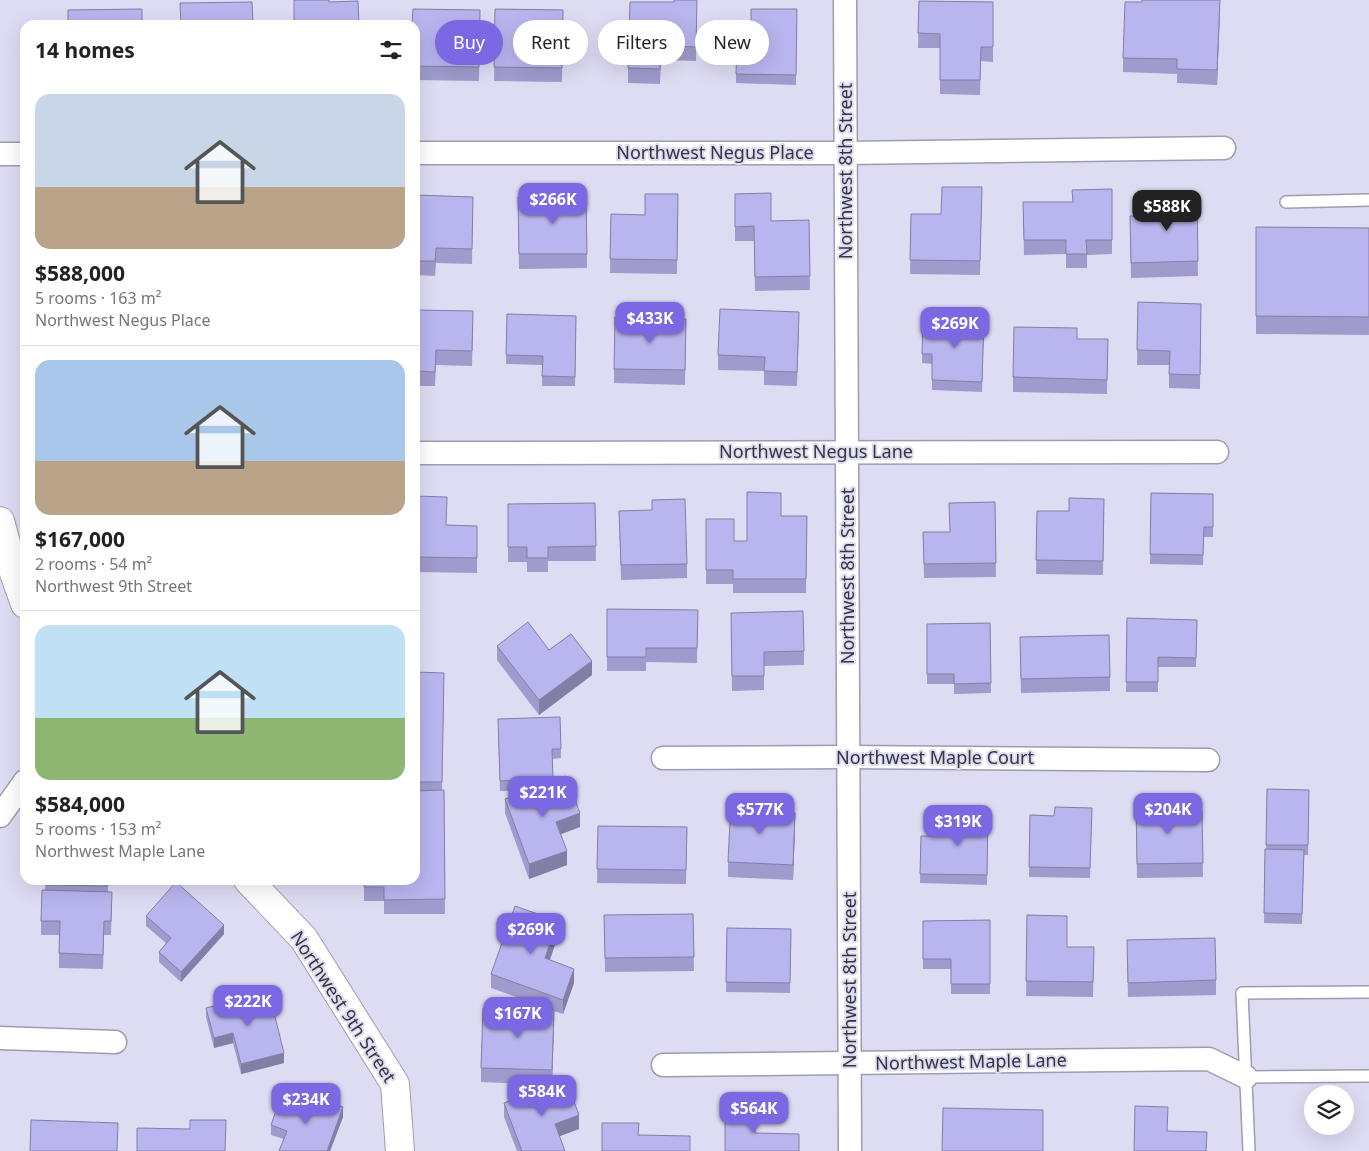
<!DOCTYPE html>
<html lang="en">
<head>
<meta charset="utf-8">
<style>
	body { margin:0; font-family:"Noto Sans",sans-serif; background:#f6f6f6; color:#222; height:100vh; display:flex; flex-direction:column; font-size:19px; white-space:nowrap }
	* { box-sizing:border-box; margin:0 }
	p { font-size:16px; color:#767676 }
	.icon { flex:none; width:28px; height:28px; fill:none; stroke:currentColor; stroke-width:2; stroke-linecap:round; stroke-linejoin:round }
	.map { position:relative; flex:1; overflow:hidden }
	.panel { position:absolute; left:20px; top:20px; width:400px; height:865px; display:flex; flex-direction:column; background:#fff; border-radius:15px; box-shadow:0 5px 20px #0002 }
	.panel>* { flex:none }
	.banner { position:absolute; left:435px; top:20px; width:475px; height:45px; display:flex; gap:10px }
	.fabs { position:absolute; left:1304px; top:1085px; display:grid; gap:10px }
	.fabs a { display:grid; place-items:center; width:50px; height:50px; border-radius:50%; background:#fff; box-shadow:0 5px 20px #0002; font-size:25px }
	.price { position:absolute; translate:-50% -42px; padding:0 11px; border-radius:10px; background:#7d68e3; color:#fff; font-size:16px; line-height:32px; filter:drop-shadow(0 1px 2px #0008) }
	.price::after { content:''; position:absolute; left:50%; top:30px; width:15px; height:11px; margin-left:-8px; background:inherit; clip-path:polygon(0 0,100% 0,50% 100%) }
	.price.selected { background:#222; color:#fff }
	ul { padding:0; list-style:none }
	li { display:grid; align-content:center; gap:10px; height:265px; padding:0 15px }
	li+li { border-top:1px solid #e0e0e0 }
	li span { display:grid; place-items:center; height:155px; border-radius:15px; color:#555 }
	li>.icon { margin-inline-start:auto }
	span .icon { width:90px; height:90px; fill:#fffc; stroke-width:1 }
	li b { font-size:21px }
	h2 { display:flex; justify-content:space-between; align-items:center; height:60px; padding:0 15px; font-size:21px }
	.pill { padding:0 18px; border-radius:22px; background:#fff; box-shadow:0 5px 20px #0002; font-size:18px; line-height:45px }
	.pill.selected { background:#7d68e3; color:#fff }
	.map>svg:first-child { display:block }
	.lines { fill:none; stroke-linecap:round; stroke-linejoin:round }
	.service-casing { stroke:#9d9cb1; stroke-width:14 }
	.minor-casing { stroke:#9d9cb1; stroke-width:25 }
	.tertiary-casing { stroke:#9d9cb1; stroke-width:30 }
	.service { stroke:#fff; stroke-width:11 }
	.minor { stroke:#fff; stroke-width:22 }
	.tertiary { stroke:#fff; stroke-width:28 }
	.wall { fill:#9f9ccd }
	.shaded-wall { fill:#827fa7 }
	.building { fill:#b9b5ee; stroke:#827fa7 }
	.labels { text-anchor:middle; stroke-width:4; stroke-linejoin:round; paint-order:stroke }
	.street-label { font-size:18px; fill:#35353e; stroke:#dddcf3 }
</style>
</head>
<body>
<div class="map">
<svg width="1369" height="1151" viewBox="0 0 1369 1151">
	<rect width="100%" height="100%" fill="#dddcf3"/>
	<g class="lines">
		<defs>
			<g id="service">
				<polyline points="1286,202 1369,200"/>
				<polyline points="1246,1077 1369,1076"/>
				<polyline points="1249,1151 1242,993 1369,992"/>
			</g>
			<g id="minor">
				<polyline points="845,0 850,1151"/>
				<polyline points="415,153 846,153 1224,148"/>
				<polyline points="0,154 25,154"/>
				<polyline points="415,453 1217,452"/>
				<polyline points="663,758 849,757 1208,760"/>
				<polyline points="0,816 25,781"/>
				<polyline points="0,1038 115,1042"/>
				<polyline points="663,1065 1209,1059 1246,1077"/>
			</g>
			<g id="tertiary">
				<polyline points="0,521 14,573 25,604"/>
				<polyline points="248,880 304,939 395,1084 400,1151"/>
			</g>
		</defs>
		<use href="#service" class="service-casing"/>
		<use href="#minor" class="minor-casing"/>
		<use href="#tertiary" class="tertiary-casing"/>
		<use href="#service" class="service"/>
		<use href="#minor" class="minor"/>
		<use href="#tertiary" class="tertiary"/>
	</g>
	<g class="wall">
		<polygon points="697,0 696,61 661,60 660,84 628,83 628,68 674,2"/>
		<polygon points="919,1 993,2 993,62 981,61 980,95 940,94 940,48 918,48"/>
		<polygon points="495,9 563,10 562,82 494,81"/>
		<polygon points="797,9 796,85 736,83 736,74 751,38"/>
		<polygon points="1220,9 1217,85 1177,83 1177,74 1123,72 1123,58"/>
		<polygon points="480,10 479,81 415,80 415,25"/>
		<polygon points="982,187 980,275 910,274 911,214 941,214"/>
		<polygon points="1112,189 1112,254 1087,255 1087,268 1066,268 1066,254 1024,255 1023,202 1072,202"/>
		<polygon points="1197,193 1198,276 1131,278 1130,216 1165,215 1165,194"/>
		<polygon points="678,194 677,274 610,273 611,214 645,215"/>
		<polygon points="735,194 771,221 809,220 810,290 755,291 754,241 735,241"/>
		<polygon points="415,195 473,197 472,264 436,263 435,276 415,275"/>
		<polygon points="586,196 587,268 519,269 518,197"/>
		<polygon points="1256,227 1369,228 1369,335 1256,334"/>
		<polygon points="1138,302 1201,304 1200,389 1169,388 1169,365 1137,365"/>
		<polygon points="415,310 473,326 472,366 436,365 435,386 415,386"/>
		<polygon points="507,314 576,316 575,386 542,386 542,365 506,364"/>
		<polygon points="923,318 984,320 982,392 932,390 932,364 922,363"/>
		<polygon points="686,319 685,385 614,383 614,369"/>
		<polygon points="799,326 797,386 764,385 764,371 718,370 718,355"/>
		<polygon points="1077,339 1108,339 1107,394 1013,392 1013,377"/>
		<polygon points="1151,493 1213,494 1213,537 1204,537 1203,565 1150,564"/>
		<polygon points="415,496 446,525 477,526 477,573 415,572"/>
		<polygon points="1104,499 1103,575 1036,574 1037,511 1069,511"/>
		<polygon points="995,502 996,577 924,578 923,532 949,532"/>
		<polygon points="595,503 596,561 548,561 548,572 527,572 527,562 508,562 508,504"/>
		<polygon points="619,511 687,564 687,578 621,580"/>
		<polygon points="781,516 807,516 806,593 733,593 733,584 706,584 706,519 734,541 747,541"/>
		<polygon points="607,609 698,610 697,663 646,662 646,671 607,671"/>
		<polygon points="731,613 804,651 804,665 764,666 764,690 732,691"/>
		<polygon points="1127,618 1197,620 1196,667 1158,667 1158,692 1126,692"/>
		<polygon points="990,623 991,693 954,694 954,684 927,684 927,624"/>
		<polygon points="497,646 549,650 592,675 539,715 497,660"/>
		<polygon points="1020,651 1110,677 1110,691 1021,693"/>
		<polygon points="415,672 444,687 442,790 444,790 445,914 384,914 384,901 364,901 364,880 415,880"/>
		<polygon points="560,717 561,758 552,759 553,781 580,827 561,834 567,865 529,879 505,813 505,799 530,790 500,791 498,729"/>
		<polygon points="1267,789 1309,790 1308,855 1304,855 1302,924 1264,923 1265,849 1266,849"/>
		<polygon points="1136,802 1171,812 1202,811 1203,877 1137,878"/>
		<polygon points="1092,808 1090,878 1029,877 1030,815 1054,816"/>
		<polygon points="988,810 987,885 920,883 921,836 955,836"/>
		<polygon points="763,812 795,827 793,880 728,877 728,862"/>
		<polygon points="598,826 687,827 686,884 597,883"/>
		<polygon points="45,880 108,880 108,892 112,906 111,935 104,935 103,969 59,968 59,935 41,935 41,921 45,890"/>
		<polygon points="693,914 694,971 605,972 604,915"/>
		<polygon points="1027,915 1067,947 1094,947 1093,997 1026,996"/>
		<polygon points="146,916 224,934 181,982 159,962 159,952 166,943 146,926"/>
		<polygon points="990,920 990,994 951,994 951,969 923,969 923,921"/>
		<polygon points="727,928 791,929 790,993 726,992"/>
		<polygon points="558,936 550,960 574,983 563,1014 554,1011 552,1085 481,1082 481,1068 553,1010 491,988 491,974"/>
		<polygon points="1127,955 1216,980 1216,995 1128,997"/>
		<polygon points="206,1008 284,1063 241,1074 233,1043 214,1048 206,1017"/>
		<polygon points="504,1103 579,1129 559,1136 565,1151 517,1151 504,1117"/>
		<polygon points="343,1117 330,1151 279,1151 284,1139 271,1135 271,1125"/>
	</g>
	<g class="shaded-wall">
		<polygon points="1220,0 1220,9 1217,85 1217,70"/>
		<polygon points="592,661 592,675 539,715 539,700"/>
		<polygon points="580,813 580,827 556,836 556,822"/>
		<polygon points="795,813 795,827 793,880 793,865"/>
		<polygon points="567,851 567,865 529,879 529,864"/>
		<polygon points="558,921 558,936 545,973 545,958"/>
		<polygon points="224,925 224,934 181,982 181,972"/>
		<polygon points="574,969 574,983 563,1014 563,1000"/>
		<polygon points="554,1010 554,1025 552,1085 552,1070"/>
		<polygon points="233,1033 233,1043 214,1048 214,1038"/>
		<polygon points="284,1053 284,1063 241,1074 241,1064"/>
		<polygon points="343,1107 343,1117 330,1151 327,1151"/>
		<polygon points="579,1115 579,1129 555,1138 555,1124"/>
	</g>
	<g class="building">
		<polygon points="294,0 329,0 329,2 358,1 359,25 294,25"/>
		<polygon points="674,0 697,0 696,47 661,46 660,69 628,68 630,2 674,2"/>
		<polygon points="1142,0 1220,0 1217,70 1177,69 1177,59 1123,58 1125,2 1142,2"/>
		<polygon points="919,1 993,2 993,47 981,47 980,80 940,80 940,34 918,33"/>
		<polygon points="252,2 253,25 181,25 180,3"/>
		<polygon points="142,9 142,25 68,25 68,10"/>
		<polygon points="413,9 480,10 479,67 415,66 415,25 412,25"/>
		<polygon points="495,9 563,10 562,68 494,67"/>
		<polygon points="751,9 797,9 796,75 736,74 737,38 751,38"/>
		<polygon points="942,187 982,187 980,261 910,260 911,214 941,214"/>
		<polygon points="1112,189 1112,240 1086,240 1087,254 1066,254 1066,240 1024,240 1023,202 1073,202 1072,190"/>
		<polygon points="771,193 771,221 809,220 810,276 755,277 754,226 735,227 735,194"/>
		<polygon points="1197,193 1198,261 1131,263 1130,216 1165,215 1165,194"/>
		<polygon points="645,194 678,194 677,260 610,259 611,214 645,215"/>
		<polygon points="415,195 473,197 472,249 436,248 435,261 415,261"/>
		<polygon points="586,196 587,254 519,254 518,197"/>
		<polygon points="1256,227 1369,228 1369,317 1256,316"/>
		<polygon points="1138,302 1201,304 1200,375 1169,374 1170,351 1137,350"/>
		<polygon points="720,309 799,312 797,372 764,371 765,357 718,355"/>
		<polygon points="415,310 473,311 472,351 436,350 435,372 415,371"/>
		<polygon points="507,314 576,316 575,377 542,376 543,356 506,355"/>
		<polygon points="615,317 686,319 685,370 614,369"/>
		<polygon points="923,318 984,320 982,382 932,380 932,354 922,354"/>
		<polygon points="1014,327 1077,328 1077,339 1108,339 1107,380 1013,377"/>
		<polygon points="747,492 781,493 781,516 807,516 806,579 733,579 733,570 706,570 706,519 734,519 734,541 747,541"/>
		<polygon points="1151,493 1213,494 1213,527 1204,527 1203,555 1150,554"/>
		<polygon points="415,496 447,497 446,525 477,526 477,558 415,557"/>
		<polygon points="1069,498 1104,499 1103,561 1036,560 1037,511 1069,511"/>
		<polygon points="685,499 687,564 621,565 619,511 652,510 652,500"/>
		<polygon points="995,502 996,563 924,564 923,532 950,532 949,503"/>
		<polygon points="595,503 596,546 548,547 548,558 527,558 527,547 508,547 508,504"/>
		<polygon points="607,609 698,610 697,648 646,648 646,657 607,657"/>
		<polygon points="803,611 804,651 764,652 764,676 732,676 731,613"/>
		<polygon points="1127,618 1197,620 1196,658 1158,657 1158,682 1126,682"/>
		<polygon points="528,622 549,650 571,634 592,661 539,700 497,646"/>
		<polygon points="990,623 991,683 954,684 954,674 927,674 927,624"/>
		<polygon points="1109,635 1110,677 1021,679 1020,637"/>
		<polygon points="415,672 444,673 442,782 415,782"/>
		<polygon points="560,717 561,749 552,749 553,779 500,781 498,719"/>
		<polygon points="566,776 580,813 556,822 567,851 529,864 505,799"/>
		<polygon points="1267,789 1309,790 1308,845 1266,845"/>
		<polygon points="444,790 445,899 384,900 384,887 364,887 364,880 415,880 415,791"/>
		<polygon points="731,800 763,802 763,812 795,813 793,865 728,862"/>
		<polygon points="1136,802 1171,802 1171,812 1202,811 1203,863 1137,864"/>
		<polygon points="1055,807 1092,808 1090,868 1029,867 1030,815 1054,816"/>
		<polygon points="956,809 988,810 987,875 920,874 921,836 955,836"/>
		<polygon points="598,826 687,827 686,870 597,869"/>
		<polygon points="1265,849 1304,850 1302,914 1264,913"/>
		<polygon points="45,880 108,880 108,886 45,885"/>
		<polygon points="176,882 224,925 181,972 159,952 171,938 146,916"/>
		<polygon points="42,890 112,892 111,921 104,921 103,955 59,953 60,921 41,921"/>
		<polygon points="515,906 558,921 545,958 574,969 563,1000 491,974"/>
		<polygon points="693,914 694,957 605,958 604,915"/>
		<polygon points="1027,915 1067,916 1067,947 1094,947 1093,982 1026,981"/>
		<polygon points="990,920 990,984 951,984 951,959 923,959 923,921"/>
		<polygon points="727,928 791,929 790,983 726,982"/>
		<polygon points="1215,938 1216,980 1128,983 1127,940"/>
		<polygon points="269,992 284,1053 241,1064 233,1033 214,1038 206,1008"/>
		<polygon points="483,1008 554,1010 552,1070 481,1068"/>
		<polygon points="566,1080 579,1115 555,1124 565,1151 522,1151 504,1103"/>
		<polygon points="281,1096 322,1111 325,1101 343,1107 327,1151 279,1151 287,1131 271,1125"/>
		<polygon points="1135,1106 1168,1107 1167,1131 1207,1132 1206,1151 1134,1151"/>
		<polygon points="725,1107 755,1107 755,1133 799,1134 799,1151 725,1151"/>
		<polygon points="943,1108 1043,1110 1043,1151 942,1151"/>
		<polygon points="31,1120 118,1123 117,1151 30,1151"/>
		<polygon points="190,1120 226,1120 225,1151 137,1151 137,1128 190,1129"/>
		<polygon points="602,1123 639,1123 638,1135 690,1136 690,1151 602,1151"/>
	</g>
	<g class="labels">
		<g class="street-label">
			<text x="715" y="159">Northwest Negus Place</text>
			<text transform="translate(846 171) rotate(-90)" y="6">Northwest 8th Street</text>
			<text x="816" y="458">Northwest Negus Lane</text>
			<text transform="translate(848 576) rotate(-90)" y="6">Northwest 8th Street</text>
			<text x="935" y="764">Northwest Maple Court</text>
			<text transform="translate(850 980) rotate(-90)" y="6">Northwest 8th Street</text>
			<text transform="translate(343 1007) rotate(57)" y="6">Northwest 9th Street</text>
			<text transform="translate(971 1062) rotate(-1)" y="6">Northwest Maple Lane</text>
		</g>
	</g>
</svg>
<div class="fabs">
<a><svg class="icon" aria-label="layers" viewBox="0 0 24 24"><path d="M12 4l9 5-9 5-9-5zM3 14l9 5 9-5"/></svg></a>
</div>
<b class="price" style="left:553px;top:225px">$266K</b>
<b class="price selected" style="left:1167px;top:232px">$588K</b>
<b class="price" style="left:650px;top:344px">$433K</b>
<b class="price" style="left:955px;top:349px">$269K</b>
<b class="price" style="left:543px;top:818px">$221K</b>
<b class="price" style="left:760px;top:835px">$577K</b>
<b class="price" style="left:1168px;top:835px">$204K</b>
<b class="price" style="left:958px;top:847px">$319K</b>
<b class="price" style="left:531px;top:955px">$269K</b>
<b class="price" style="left:248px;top:1027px">$222K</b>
<b class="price" style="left:518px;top:1039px">$167K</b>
<b class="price" style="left:542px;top:1117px">$584K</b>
<b class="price" style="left:306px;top:1125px">$234K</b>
<b class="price" style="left:754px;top:1134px">$564K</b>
<div class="banner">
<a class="pill selected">Buy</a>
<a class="pill">Rent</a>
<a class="pill">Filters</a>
<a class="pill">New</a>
</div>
<section class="panel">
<h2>14 homes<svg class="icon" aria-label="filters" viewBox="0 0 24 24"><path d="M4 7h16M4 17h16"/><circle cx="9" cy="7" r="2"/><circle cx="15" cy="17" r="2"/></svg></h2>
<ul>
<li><span style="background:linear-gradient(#c9d6e8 60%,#b9a48a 0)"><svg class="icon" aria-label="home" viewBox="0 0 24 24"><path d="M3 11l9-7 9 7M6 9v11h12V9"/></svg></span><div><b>$588,000</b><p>5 rooms · 163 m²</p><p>Northwest Negus Place</p></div></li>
<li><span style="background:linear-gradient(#a9c7e8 65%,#b9a48a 0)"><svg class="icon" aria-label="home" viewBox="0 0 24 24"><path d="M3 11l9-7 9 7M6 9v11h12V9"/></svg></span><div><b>$167,000</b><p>2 rooms · 54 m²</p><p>Northwest 9th Street</p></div></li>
<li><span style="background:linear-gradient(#bfe0f5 60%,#8fb573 0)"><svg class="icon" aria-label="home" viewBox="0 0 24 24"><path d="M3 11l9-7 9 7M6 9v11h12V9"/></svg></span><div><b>$584,000</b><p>5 rooms · 153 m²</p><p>Northwest Maple Lane</p></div></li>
</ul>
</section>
</div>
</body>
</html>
